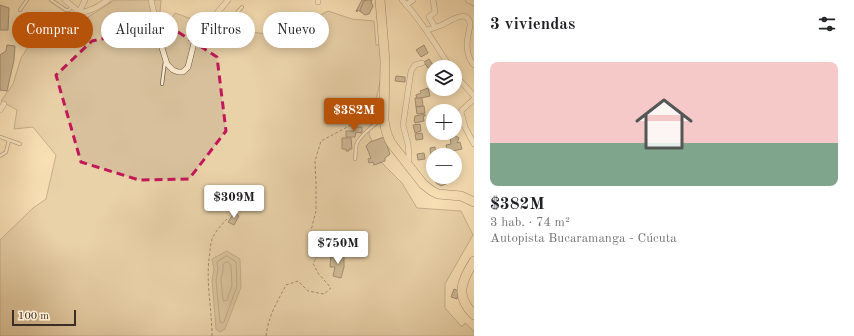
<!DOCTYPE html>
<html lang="es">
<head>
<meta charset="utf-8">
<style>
	body { margin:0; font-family:"Old Standard TT",serif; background:#f6f6f6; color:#202124; height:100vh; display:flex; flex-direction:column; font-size:15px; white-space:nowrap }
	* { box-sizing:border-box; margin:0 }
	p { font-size:13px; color:#757577 }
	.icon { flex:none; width:22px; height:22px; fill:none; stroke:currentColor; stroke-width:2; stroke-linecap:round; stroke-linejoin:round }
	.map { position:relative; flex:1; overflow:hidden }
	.side { display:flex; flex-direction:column; background:#fff; width:380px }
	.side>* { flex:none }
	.top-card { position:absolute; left:12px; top:12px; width:380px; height:36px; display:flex; gap:8px }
	.tools { position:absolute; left:426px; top:60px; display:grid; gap:8px }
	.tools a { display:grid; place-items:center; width:36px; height:36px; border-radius:50%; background:#fff; box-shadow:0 2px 10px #0003; font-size:20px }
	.scale { position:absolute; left:12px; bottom:10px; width:64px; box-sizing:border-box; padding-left:4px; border:2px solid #3a2d26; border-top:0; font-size:11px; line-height:14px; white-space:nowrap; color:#3a2d26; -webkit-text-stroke:3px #faeace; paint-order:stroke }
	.price { position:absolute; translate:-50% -34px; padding:0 9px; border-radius:4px; background:#fff; color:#222; font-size:13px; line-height:26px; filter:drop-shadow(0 1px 2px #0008) }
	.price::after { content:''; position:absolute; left:50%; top:24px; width:12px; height:9px; margin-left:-6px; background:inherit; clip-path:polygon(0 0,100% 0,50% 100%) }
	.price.current { background:#b45309; color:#fff }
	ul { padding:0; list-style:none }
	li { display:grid; align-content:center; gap:8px; height:212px; padding:0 16px }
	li+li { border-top:1px solid #e0e0e0 }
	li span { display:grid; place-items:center; height:124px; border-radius:8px; color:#555 }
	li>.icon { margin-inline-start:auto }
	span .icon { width:72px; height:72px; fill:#fffc; stroke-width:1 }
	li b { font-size:17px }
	h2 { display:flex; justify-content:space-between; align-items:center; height:48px; padding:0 16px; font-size:17px }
	.pill { padding:0 14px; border-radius:18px; background:#fff; box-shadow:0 2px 10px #0003; font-size:14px; line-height:36px }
	.pill.current { background:#b45309; color:#fff }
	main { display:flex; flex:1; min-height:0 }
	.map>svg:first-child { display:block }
	.green { fill:#d7c09b; stroke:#887660 }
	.water { fill:#b7a283; stroke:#85735e }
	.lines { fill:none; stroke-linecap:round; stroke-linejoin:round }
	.shore { stroke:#786854; stroke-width:1 }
	.building { fill:#9c896f; stroke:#3a2d26 }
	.service-casing { stroke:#695949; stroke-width:4 }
	.minor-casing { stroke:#695949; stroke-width:6 }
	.trunk-casing { stroke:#3a2d26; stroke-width:10 }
	.path { stroke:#3a2d26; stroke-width:1; stroke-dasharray:3 2; stroke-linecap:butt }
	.service { stroke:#faeace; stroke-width:2.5 }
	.minor { stroke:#faeace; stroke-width:5 }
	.trunk { stroke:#f7deb3; stroke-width:9 }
	.marked { fill:none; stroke:#c2185b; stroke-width:3; stroke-dasharray:8 5; stroke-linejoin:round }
</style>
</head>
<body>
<main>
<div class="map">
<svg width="474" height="336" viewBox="0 0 474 336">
	<rect width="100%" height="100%" fill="#f7deb3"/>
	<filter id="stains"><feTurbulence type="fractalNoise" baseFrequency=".005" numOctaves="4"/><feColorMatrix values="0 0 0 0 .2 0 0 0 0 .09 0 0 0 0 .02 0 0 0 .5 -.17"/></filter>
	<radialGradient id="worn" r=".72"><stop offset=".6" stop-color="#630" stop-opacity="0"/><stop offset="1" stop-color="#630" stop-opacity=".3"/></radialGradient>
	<polygon class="green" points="114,0 161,0 159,24 167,27 175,13 200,22 237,31 270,34 300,26 328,11 352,19 374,21 376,45 381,45 382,72 369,134 380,161 402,183 417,208 461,211 473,235 445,284 445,308 462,327 465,323 474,331 474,336 0,336 0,240 33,208 46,199 56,155 33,127 14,129 17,110 1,101 13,84 21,58 45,21 67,37 67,40 85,46 88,17 110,3"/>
	<polygon class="water" points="227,251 240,259 241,287 225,329 220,332 216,329 212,280 214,269 212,259"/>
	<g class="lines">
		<g class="shore">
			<polygon points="227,256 236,262 237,286 224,322 222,323 220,322 216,280 218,269 217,262 218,261"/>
			<polygon points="226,262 228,262 231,265 232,286 227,300 225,301 223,300 221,280 223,270 223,265"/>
		</g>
	</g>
	<g class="building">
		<polygon points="362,0 367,0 361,12 358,10 357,12 356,11"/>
		<polygon points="367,0 372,0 371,2 373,6 369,14 365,15 361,12 360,10 364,1"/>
		<polygon points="0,5 9,8 8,30 0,30"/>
		<polygon points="80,22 86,26 76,42 70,38"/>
		<polygon points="69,23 76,27 69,37 64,33"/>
		<polygon points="7,45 15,46 14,60 7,91 0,90 0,55 6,51"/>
		<polygon points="424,45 428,53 421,57 416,50"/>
		<polygon points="429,59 433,65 428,68 424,62"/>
		<polygon points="396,76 405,77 405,82 395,81"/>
		<polygon points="428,88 430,96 417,99 416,95 421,93 420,91"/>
		<polygon points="415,98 422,98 423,106 416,107"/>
		<polygon points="424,106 425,113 417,114 416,107"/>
		<polygon points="425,114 425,116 423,116 424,121 415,123 414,121 415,116"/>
		<polygon points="420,124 421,131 415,133 413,125"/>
		<polygon points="354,127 362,127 362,133 356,132 355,137 346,137 346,131 354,131"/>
		<polygon points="422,133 423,139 416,140 415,134"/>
		<polygon points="454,135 459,138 457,143 460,142 462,149 448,152 446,145 451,144 450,137"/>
		<polygon points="384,137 390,154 385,158 385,161 374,165 373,162 369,163 368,159 371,158 366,146 370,142"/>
		<polygon points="342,138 351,138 352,149 349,149 349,151 346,151 346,149 342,149"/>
		<polygon points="435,147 436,155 433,155 433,156 431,157 430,148"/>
		<polygon points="424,153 425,159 418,160 417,154"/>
		<polygon points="443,177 446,184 441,186 436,183 436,179 439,178 441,179"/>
		<polygon points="234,213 239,216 234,225 228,222"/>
		<polygon points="331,254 344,255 344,267 341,278 333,276 335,267 330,267"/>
		<polygon points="454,289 459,291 457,299 451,297"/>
	</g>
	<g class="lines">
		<defs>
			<g id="service">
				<polyline points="51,0 66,10 69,10 72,6"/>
				<polyline points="20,10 27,0"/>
				<path d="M212 20C225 26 234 17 242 7"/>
				<polyline points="162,84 165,61"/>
				<polyline points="0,137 20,144"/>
				<polyline points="0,156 6,152 9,140"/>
				<path d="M355 159C356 154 355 148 357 143 360 136 376 123 382 119"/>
			</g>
			<g id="minor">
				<path d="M65 0 79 12C89 13 100 5 108 0"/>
				<polyline points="151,0 162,48 167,64 173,70 178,72 183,72 188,67 194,43 198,35 223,6 228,0"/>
				<polyline points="318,0 318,2"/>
				<path d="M402 0C421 20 435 44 450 67"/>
				<polyline points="433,0 435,12 429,17 435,27"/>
				<polyline points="468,0 474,3"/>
				<polyline points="406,5 413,0"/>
				<polyline points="79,12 85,0"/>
				<path d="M427 30C432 29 437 27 442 25 450 21 470 7 470 26 467 39 464 54 474 65"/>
				<polyline points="455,75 474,96"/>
				<polyline points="474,99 462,110 461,112 465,127 474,144"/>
				<polyline points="0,110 4,104"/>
				<polyline points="408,163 409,157 408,144 403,125 411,71 415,65 422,63"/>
			</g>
			<g id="trunk">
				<path d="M380 0 385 61 384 120C385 128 387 136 391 143L423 184 432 191 438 194 461 196 474 202"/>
				<path d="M474 261C461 282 455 296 474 315"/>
			</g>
		</defs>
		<use href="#service" class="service-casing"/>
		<use href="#minor" class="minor-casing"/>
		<use href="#trunk" class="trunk-casing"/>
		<g class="path">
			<path d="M212 336C212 308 205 280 210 252 210 248 211 243 212 239 215 232 221 225 227 219"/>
			<path d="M266 336C268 317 277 302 286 285L298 281 308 291 324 294 331 288 318 273 313 263 324 248 309 238 316 211V183L315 161 321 141 351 125 377 118"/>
		</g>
		<use href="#service" class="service"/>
		<use href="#minor" class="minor"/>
		<use href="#trunk" class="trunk"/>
	</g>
	<path d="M0 0H474V336H0ZM167 25 217 57 226 131 189 179 139 180 81 162 56 75 92 41Z" fill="#f7deb3" fill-opacity=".55" fill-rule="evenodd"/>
	<path class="marked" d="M167 25 217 57 226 131 189 179 139 180 81 162 56 75 92 41Z"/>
	<rect width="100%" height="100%" filter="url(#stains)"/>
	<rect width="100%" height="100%" fill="url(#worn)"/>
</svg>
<div class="tools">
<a><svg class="icon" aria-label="layers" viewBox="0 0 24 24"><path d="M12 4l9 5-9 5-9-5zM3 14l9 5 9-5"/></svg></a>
<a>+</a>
<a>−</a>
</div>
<div class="scale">100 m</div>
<b class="price current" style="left:354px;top:132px">$382M</b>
<b class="price" style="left:234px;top:219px">$309M</b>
<b class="price" style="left:338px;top:265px">$750M</b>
<div class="top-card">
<a class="pill current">Comprar</a>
<a class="pill">Alquilar</a>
<a class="pill">Filtros</a>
<a class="pill">Nuevo</a>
</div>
</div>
<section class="side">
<h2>3 viviendas<svg class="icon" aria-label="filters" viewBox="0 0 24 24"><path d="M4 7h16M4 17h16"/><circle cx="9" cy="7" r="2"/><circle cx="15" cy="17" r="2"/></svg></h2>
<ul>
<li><span style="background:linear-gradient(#f6c9c9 65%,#7fa58c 0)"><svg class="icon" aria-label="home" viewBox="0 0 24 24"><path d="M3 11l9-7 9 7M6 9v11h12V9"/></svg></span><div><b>$382M</b><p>3 hab. · 74 m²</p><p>Autopista Bucaramanga - Cúcuta</p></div></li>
</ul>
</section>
</main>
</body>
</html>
